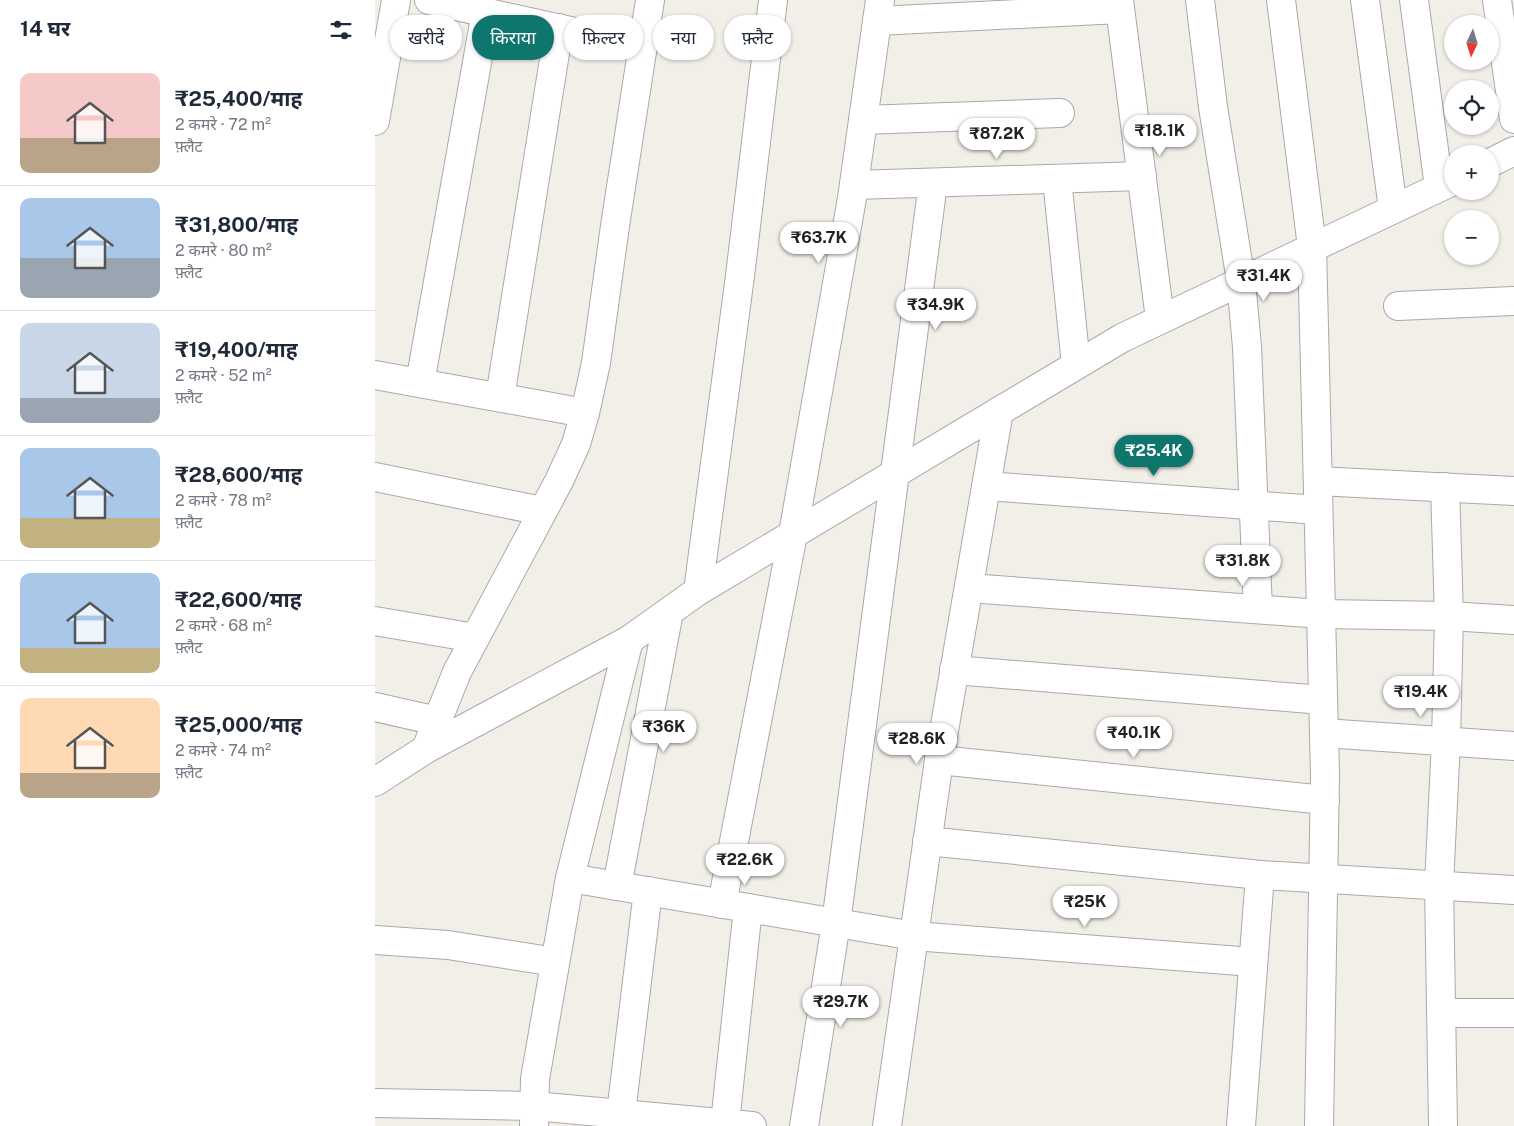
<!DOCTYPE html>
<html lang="hi">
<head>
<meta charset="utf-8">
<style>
	body { margin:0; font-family:"Public Sans","Noto Sans Devanagari",sans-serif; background:#f6f6f7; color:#1f2937; height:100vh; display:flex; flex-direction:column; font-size:19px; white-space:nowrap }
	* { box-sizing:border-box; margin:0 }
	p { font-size:16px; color:#747a83 }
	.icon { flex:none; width:28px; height:28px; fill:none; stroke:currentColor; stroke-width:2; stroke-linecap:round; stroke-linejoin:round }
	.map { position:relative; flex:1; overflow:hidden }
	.side { display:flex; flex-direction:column; background:#fff; width:375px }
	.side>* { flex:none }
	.guide { position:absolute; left:15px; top:15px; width:475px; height:45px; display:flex; gap:10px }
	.needle { width:32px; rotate:184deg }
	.buttons { position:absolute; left:1069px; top:15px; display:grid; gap:10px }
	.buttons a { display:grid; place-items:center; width:55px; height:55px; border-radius:50%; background:#fff; box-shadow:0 1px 4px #0004; font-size:25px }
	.price { position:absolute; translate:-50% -42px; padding:0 11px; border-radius:18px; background:#fff; color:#222; font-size:16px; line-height:32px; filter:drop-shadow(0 1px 2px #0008) }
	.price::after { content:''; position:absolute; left:50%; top:30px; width:15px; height:11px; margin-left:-8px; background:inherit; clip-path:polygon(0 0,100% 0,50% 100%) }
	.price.current { background:#0f766e; color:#fff }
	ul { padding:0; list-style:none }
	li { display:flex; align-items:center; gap:15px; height:125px; padding:0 20px }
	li+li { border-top:1px solid #e0e1e3 }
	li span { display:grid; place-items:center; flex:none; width:140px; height:100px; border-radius:10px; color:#555 }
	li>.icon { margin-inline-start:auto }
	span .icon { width:60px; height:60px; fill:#fffc; stroke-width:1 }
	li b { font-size:21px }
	h2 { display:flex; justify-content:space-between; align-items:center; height:60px; padding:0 20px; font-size:21px }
	.chip { padding:0 18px; border-radius:22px; background:#fff; box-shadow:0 1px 4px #0004; font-size:18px; line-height:45px }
	.chip.current { background:#0f766e; color:#fff }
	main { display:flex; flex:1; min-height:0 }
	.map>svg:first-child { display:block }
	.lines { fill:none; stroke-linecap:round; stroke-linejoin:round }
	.minor-casing { stroke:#a9a9a9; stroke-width:30 }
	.minor { stroke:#fff; stroke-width:28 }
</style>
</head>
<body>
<main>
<section class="side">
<h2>14 घर<svg class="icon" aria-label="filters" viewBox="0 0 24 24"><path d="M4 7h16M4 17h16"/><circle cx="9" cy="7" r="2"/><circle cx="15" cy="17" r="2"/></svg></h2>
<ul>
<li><span style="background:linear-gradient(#f6c9c9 65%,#b9a48a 0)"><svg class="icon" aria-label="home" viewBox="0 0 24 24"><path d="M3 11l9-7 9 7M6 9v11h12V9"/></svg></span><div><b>₹25,400/माह</b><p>2 कमरे · 72 m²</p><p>फ़्लैट</p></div></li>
<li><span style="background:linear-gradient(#a9c7e8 60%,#9aa5b1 0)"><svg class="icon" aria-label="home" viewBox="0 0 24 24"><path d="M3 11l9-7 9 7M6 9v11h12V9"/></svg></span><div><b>₹31,800/माह</b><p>2 कमरे · 80 m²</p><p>फ़्लैट</p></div></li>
<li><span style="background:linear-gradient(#c9d6e8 75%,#9aa5b1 0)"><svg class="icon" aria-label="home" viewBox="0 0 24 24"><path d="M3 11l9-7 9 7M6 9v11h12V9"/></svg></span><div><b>₹19,400/माह</b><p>2 कमरे · 52 m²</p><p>फ़्लैट</p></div></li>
<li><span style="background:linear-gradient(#a9c7e8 70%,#c2b280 0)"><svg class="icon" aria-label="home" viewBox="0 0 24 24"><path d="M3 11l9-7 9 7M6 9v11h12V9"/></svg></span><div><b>₹28,600/माह</b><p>2 कमरे · 78 m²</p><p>फ़्लैट</p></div></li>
<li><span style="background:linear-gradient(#a9c7e8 75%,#c2b280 0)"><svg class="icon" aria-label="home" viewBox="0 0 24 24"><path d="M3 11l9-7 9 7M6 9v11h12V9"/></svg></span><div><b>₹22,600/माह</b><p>2 कमरे · 68 m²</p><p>फ़्लैट</p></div></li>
<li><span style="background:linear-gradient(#ffd9b3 75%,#b9a48a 0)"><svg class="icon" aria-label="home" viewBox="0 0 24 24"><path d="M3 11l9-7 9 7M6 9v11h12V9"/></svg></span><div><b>₹25,000/माह</b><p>2 कमरे · 74 m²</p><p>फ़्लैट</p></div></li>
</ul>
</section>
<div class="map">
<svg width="1139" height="1126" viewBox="0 0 1139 1126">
	<rect width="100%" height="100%" fill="#f2efe9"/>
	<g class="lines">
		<defs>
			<g id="minor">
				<polyline points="54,0 268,47"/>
				<polyline points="744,0 785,319"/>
				<polyline points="825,0 838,107 866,281 872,347 883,609"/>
				<polyline points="906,0 937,247 950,775 944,1126"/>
				<polyline points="990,0 1018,209"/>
				<polyline points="1039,0 1064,187"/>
				<polyline points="1122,0 1139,119"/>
				<polyline points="502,21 745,9"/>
				<polyline points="488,120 685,113"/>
				<polyline points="0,121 21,0"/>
				<polyline points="1115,163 1139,151"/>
				<polyline points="682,179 701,365"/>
				<polyline points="479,185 767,176"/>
				<polyline points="1023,306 1139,301"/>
				<polyline points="0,375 210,413"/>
				<polyline points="45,383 111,12"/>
				<polyline points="125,397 184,28"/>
				<polyline points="0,477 167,511"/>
				<polyline points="943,481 1139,491"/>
				<polyline points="611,486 943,510"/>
				<polyline points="594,588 946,614 1074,616 1139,620"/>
				<polyline points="323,591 365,276 398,0"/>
				<polyline points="0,621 100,638"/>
				<polyline points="579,670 948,700"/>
				<polyline points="0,707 62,721"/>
				<polyline points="949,733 1139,746"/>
				<polyline points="51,749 82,672 184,481 201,444 210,413 221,363 240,226 275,0"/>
				<polyline points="564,760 950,800"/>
				<polyline points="0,782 51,749 254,640 323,591 747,338 1078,181"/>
				<polyline points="552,841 885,875 1139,890"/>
				<polyline points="195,878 539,936 878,962"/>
				<polyline points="242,886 294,612"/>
				<polyline points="347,904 418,534 477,198 505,0"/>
				<polyline points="0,940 73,945 180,962"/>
				<polyline points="1066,1013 1139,1013"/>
				<polyline points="0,1103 159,1106 377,1126"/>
				<polyline points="246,1113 273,891"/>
				<polyline points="350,1123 373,908"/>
				<polyline points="159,1126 160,1079 195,878 254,640"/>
				<polyline points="429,1126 461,923 558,183"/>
				<polyline points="512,1126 564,760 624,411"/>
				<polyline points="866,1126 885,875"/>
				<polyline points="1068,1126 1064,885 1071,741 1074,616 1070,487"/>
			</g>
		</defs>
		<use href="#minor" class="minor-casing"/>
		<use href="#minor" class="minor"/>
	</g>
</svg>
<div class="buttons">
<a><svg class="needle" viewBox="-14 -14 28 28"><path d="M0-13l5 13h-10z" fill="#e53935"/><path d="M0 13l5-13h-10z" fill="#747a83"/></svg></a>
<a><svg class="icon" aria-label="locate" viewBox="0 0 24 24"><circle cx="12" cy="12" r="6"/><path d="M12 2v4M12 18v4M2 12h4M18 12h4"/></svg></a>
<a>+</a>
<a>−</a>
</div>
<b class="price" style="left:785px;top:157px">₹18.1K</b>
<b class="price" style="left:622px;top:160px">₹87.2K</b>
<b class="price" style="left:444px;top:264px">₹63.7K</b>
<b class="price" style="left:889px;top:302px">₹31.4K</b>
<b class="price" style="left:561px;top:331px">₹34.9K</b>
<b class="price current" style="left:779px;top:477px">₹25.4K</b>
<b class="price" style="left:868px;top:587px">₹31.8K</b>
<b class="price" style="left:1046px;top:718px">₹19.4K</b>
<b class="price" style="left:289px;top:753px">₹36K</b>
<b class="price" style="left:759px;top:759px">₹40.1K</b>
<b class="price" style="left:542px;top:765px">₹28.6K</b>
<b class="price" style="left:370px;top:886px">₹22.6K</b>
<b class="price" style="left:710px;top:928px">₹25K</b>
<b class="price" style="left:466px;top:1028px">₹29.7K</b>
<div class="guide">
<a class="chip">खरीदें</a>
<a class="chip current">किराया</a>
<a class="chip">फ़िल्टर</a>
<a class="chip">नया</a>
<a class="chip">फ़्लैट</a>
</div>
</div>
</main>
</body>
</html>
